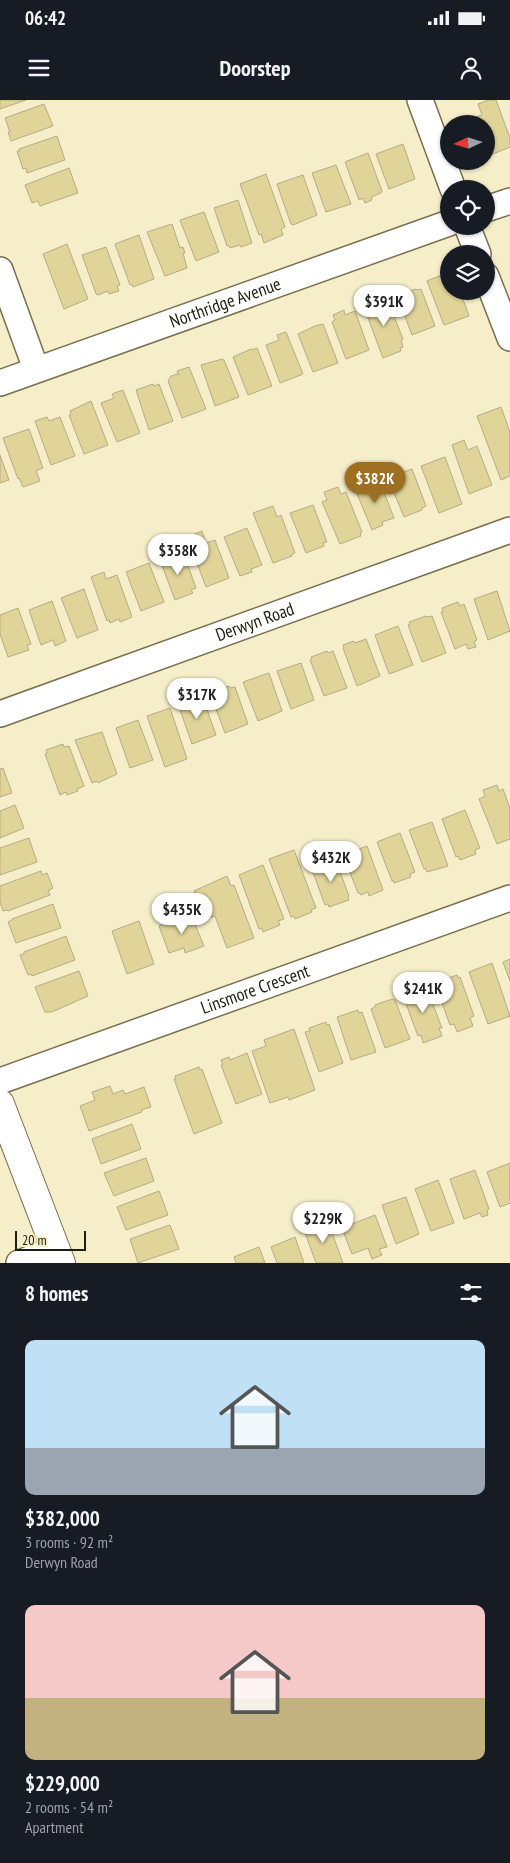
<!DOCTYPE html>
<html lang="en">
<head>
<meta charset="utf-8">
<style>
	body { margin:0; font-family:"PT Sans Narrow",sans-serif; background:#20242c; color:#f1f3f6; height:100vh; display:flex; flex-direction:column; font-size:19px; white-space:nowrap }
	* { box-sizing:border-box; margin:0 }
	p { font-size:16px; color:#9ea1a6 }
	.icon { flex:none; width:28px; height:28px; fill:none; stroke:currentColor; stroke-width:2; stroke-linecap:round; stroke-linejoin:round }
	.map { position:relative; height:1163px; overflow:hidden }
	.sheet { display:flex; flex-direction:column; background:#171b24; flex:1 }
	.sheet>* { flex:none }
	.needle { width:32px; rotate:266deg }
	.controls { position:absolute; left:440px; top:15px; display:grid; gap:10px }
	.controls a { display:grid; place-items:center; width:55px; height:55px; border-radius:50%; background:#171b24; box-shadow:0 1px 4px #0004; font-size:25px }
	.scale { position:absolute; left:15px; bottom:12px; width:71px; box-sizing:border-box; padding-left:5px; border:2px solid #1f1d0f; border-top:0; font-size:14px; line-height:18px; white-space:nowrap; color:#1f1d0f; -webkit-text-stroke:4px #f5eec8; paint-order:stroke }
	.price { position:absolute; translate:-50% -42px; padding:0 11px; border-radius:18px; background:#fff; color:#222; font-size:16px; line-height:32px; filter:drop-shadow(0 1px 2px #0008) }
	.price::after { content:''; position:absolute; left:50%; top:30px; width:15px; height:11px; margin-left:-8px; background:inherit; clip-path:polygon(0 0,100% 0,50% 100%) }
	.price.selected { background:#9e6f21; color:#fff }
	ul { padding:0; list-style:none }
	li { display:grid; align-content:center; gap:10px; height:265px; padding:0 25px }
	li span { display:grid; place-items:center; height:155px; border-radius:10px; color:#555 }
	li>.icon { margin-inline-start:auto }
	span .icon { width:90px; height:90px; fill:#fffc; stroke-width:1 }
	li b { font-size:21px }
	h2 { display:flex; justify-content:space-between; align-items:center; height:60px; padding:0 25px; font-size:21px }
	.status { display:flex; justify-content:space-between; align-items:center; height:35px; padding:0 25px; background:#171b24; direction:ltr }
	.status svg { height:14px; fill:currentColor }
	header { display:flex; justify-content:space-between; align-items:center; height:65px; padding:0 25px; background:#171b24; font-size:22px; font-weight:700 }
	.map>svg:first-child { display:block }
	.building { fill:#e0d499; stroke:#b3ac88 }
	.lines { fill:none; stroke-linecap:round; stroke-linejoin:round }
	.minor-casing { stroke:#77704e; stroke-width:28 }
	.major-casing { stroke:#77704e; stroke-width:30 }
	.minor { stroke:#fff; stroke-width:25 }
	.major { stroke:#fff; stroke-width:28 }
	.labels { text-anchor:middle; stroke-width:4; stroke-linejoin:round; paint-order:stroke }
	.street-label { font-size:18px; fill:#1f1d0f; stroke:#f5eec8 }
</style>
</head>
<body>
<div class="status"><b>06:42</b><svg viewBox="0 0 49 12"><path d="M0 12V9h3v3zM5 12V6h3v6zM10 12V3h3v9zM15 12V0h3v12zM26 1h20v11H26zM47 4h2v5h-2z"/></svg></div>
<header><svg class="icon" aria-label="menu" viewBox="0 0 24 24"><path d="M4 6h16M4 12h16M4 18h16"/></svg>Doorstep<svg class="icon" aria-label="person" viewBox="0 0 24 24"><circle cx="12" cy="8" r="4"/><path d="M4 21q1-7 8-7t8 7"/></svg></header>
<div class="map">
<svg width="510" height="1163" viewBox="0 0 510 1163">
	<rect width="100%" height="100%" fill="#f5eec8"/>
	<g class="building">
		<polygon points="0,0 26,0 0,9"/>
		<polygon points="489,0 496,0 510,38 510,47 488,56 486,51 486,24 476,24 473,18 482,15 478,4"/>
		<polygon points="44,4 53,26 11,41 8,32 10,32 5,18"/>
		<polygon points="57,36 65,60 27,73 26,68 23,69 17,51 20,51 19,49"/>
		<polygon points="403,44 415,79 389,89 376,54"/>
		<polygon points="368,53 382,91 381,93 371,97 372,100 365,103 363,98 359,100 345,62"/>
		<polygon points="336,65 351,104 326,112 312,73"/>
		<polygon points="69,68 78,93 40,106 38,101 32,103 25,85"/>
		<polygon points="266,74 285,127 281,129 283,135 264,143 261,134 259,135 240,84"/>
		<polygon points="303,75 317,115 293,125 291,124 277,84"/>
		<polygon points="238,100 252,143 241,147 240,145 230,148 229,146 227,146 214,108"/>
		<polygon points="204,112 219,152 196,161 180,120"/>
		<polygon points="172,124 180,148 183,147 185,153 183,153 187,168 165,176 147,132"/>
		<polygon points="139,135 154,179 133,187 132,184 130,185 115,144"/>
		<polygon points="67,144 88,199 64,209 43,154"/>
		<polygon points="106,147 120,185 117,186 119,191 109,194 108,191 98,195 96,194 82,155"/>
		<polygon points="449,172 449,191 460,191 469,216 444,225 427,181"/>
		<polygon points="416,189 417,190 421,189 435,226 412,235 398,198 400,197 399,195"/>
		<polygon points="372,198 375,206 388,201 403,239 401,240 403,247 400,248 401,251 383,258 362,202"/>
		<polygon points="344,210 345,215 355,211 369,250 346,259 332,222 335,220 333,215"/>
		<polygon points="323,224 338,263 313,272 298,234 315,226"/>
		<polygon points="286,232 303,274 280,283 266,245 279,240 277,235"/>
		<polygon points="257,248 272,286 248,295 233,257 251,249 252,250"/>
		<polygon points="222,259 224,260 239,297 215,306 201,265"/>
		<polygon points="189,267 206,309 182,318 168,281 171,276 177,274 179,275 177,271"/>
		<polygon points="153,284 154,286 159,284 173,321 149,330 136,290"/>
		<polygon points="123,290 140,333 117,342 101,303 114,298 112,294"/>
		<polygon points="91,301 108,345 84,354 69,315 71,315 70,311"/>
		<polygon points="501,307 510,332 510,376 501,380 477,316"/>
		<polygon points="47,317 49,321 60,317 75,356 51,365 35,321"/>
		<polygon points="29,329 43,368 36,371 40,381 23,387 19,378 18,379 3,338"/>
		<polygon points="464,340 468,350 477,346 492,385 469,394 452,345"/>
		<polygon points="0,355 9,380 0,383"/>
		<polygon points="445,357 462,404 439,413 421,366"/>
		<polygon points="412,369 426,406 422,408 422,410 404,417 388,378"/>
		<polygon points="379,380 394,418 382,422 383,425 372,430 355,389"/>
		<polygon points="338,387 341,394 346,392 362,432 360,433 361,436 340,444 322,402 327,400 324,392"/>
		<polygon points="313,405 327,442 323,443 324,446 306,453 290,413"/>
		<polygon points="273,406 277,417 281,415 295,453 292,454 292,456 273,463 253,413"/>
		<polygon points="247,428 262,465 251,469 252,472 240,476 224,437"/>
		<polygon points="202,431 206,443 215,440 229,478 206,487 187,437"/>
		<polygon points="183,452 196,488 191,490 193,493 175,500 160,460"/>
		<polygon points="149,463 164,502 141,511 126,472"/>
		<polygon points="104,472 106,479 117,475 132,517 120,522 119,519 110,523 109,520 107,521 91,477"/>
		<polygon points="84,489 98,530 77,538 61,498"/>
		<polygon points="497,491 510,531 488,540 474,499"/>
		<polygon points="52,501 66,541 55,546 53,540 41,545 29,510"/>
		<polygon points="458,502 460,506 464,504 477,540 474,542 476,547 468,549 466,544 455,549 441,512 443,512 442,508"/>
		<polygon points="18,508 31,544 27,545 29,550 8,557 0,534 0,515"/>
		<polygon points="426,516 427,517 432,516 446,553 422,562 408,525 410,524 409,522"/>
		<polygon points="398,526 413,565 389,574 375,535"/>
		<polygon points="366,539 380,576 357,586 343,548 344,547 343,545 354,541 355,543"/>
		<polygon points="327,551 328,553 333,551 347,588 324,596 310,560 312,559 311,557"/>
		<polygon points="301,563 314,600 291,609 277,571"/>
		<polygon points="269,573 282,611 258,621 243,582"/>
		<polygon points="229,586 230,588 235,587 248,624 225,633 211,596 213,595 212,592"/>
		<polygon points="203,598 216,635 192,644 179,607 180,607 179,603 190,599 191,603"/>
		<polygon points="170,608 187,659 165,667 147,616"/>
		<polygon points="138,620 153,660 130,668 116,628"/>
		<polygon points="102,632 117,674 98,683 97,681 92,683 75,640"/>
		<polygon points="63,644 64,647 69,646 84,686 77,689 78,691 67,695 66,692 60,695 45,654 47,653 46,650"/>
		<polygon points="3,668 12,693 0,697 0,669"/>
		<polygon points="497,685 499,691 503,689 510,708 510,739 497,744 479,699 485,696 483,690"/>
		<polygon points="15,705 24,728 0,738 0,711"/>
		<polygon points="465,710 480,748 475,750 476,754 460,760 458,756 456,757 442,719"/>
		<polygon points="432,722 448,766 427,772 425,768 424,769 409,730"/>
		<polygon points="400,733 415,772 410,774 411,777 394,783 393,780 392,781 377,742"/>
		<polygon points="29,738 37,762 0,775 0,748"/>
		<polygon points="367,746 383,790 369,796 368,792 361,795 360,793 358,793 343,755"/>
		<polygon points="294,750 316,808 311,810 312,812 295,819 294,816 291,817 269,759"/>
		<polygon points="335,758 349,796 348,797 349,800 329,807 328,804 325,805 311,767"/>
		<polygon points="263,765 284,819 278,821 280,825 263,832 262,828 259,829 239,775"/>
		<polygon points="41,771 42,775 47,773 53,788 48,791 50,795 8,811 7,810 3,811 0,802 0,786"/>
		<polygon points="227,776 231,786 234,785 254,838 227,848 215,816 205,819 194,791"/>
		<polygon points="53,804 61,828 16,843 8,822 12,820 12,819"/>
		<polygon points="191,815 204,846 185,853 184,848 169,853 159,826"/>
		<polygon points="139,821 154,864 127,874 112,831"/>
		<polygon points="66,836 75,860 32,876 31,874 28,875 20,855 24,854 24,852"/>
		<polygon points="510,859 510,881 503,862"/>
		<polygon points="492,863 510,916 488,924 469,872"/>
		<polygon points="79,871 88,896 52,912 45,912 35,887"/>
		<polygon points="457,875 458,878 460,877 474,916 470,918 473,926 457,932 454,924 450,925 436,886 441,884 440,881"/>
		<polygon points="424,886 425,890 427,889 442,928 439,928 442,936 423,943 421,935 418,936 402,893"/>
		<polygon points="392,899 395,900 410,939 385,948 371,909 375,907 375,905"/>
		<polygon points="358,910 359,913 362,912 376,952 351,960 337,917"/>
		<polygon points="326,922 327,925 329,924 343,963 319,972 305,932 310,931 309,928"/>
		<polygon points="294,929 315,990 289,1000 288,997 270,1003 252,951 266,946 264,940"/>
		<polygon points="247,953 262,994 236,1004 221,965 223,965 221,960 229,957 230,960"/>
		<polygon points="199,967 200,970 202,969 222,1023 194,1034 174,979 176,979 175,976"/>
		<polygon points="110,986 113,994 123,990 125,994 144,987 151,1007 141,1010 142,1012 89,1031 80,1006 95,1000 92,992"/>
		<polygon points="132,1024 141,1049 101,1064 92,1039"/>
		<polygon points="146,1058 154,1081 114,1096 104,1073"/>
		<polygon points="510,1063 510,1103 500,1107 487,1072"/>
		<polygon points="475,1070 489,1109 487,1110 488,1115 482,1117 480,1113 464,1119 450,1079"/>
		<polygon points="438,1080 454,1123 431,1131 415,1089"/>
		<polygon points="159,1091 168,1115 126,1130 117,1107"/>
		<polygon points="406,1097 419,1134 396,1144 382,1105"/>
		<polygon points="375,1115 387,1147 379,1149 382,1155 372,1159 368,1148 352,1154 342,1128"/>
		<polygon points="328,1122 343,1163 316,1163 304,1130"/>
		<polygon points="170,1125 179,1149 138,1163 130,1139"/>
		<polygon points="295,1137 304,1163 277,1163 271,1147"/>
		<polygon points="259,1147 265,1163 236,1163 234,1157"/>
	</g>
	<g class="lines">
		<defs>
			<g id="minor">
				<polyline points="420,0 453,89"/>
				<polyline points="486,109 510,101"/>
				<polyline points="467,126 478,154"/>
				<polyline points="0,170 36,269"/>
				<polyline points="486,176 510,238"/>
				<path id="s1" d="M0 283 449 123"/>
				<path id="s2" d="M0 614 510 430"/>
				<path id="s3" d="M0 981 510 798"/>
				<polyline points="19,1163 56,1149"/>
			</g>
			<polyline id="major" points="0,1004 61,1163"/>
		</defs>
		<use href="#minor" class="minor-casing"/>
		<use href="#major" class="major-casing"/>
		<use href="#minor" class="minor"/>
		<use href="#major" class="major"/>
	</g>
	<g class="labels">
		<g class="street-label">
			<text dy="6" stroke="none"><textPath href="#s1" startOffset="239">Northridge Avenue</textPath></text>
			<text dy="6" stroke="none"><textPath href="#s2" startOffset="271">Derwyn Road</textPath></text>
			<text dy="6" stroke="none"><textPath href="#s3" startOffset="271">Linsmore Crescent</textPath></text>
		</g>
	</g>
</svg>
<div class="controls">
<a><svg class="needle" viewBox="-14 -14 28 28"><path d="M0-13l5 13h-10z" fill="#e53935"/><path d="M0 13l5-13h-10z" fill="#9ea1a6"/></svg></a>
<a><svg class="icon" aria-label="locate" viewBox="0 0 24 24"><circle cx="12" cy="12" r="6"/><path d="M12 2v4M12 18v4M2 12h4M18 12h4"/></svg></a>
<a><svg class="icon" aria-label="layers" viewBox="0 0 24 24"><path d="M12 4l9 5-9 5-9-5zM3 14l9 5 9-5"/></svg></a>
</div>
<div class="scale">20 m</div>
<b class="price" style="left:384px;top:227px">$391K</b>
<b class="price selected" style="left:375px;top:404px">$382K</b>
<b class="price" style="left:178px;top:476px">$358K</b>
<b class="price" style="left:197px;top:620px">$317K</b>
<b class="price" style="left:331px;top:783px">$432K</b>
<b class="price" style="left:182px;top:835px">$435K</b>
<b class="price" style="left:423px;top:914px">$241K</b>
<b class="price" style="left:323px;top:1144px">$229K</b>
</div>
<section class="sheet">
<h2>8 homes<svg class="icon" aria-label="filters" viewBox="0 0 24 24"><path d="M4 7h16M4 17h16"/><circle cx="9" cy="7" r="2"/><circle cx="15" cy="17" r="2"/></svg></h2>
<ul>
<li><span style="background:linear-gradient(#bfe0f5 70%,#9aa5b1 0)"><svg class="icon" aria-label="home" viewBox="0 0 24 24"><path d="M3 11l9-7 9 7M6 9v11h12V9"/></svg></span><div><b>$382,000</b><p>3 rooms · 92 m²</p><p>Derwyn Road</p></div></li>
<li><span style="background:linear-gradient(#f6c9c9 60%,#c2b280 0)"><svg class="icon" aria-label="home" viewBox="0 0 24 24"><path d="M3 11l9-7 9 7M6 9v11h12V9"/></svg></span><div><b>$229,000</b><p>2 rooms · 54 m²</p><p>Apartment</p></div></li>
</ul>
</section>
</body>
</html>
